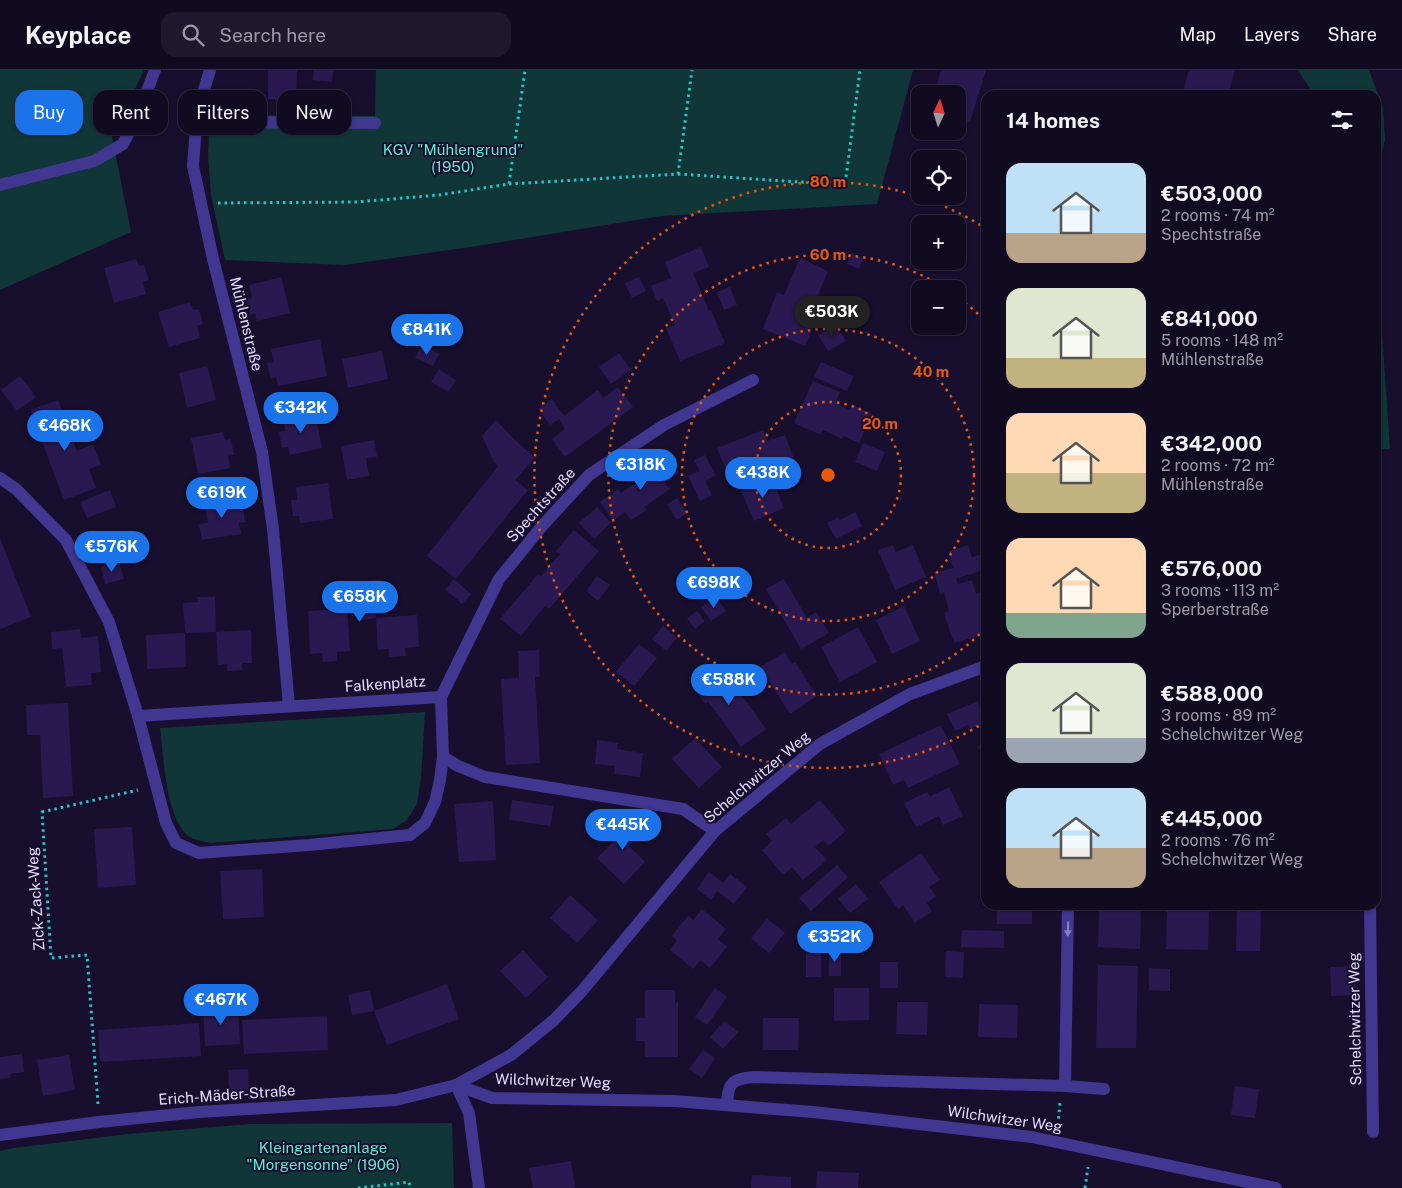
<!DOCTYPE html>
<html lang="en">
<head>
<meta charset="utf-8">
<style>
	body { margin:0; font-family:"Public Sans",sans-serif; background:#1e192f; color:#f1f3f6; height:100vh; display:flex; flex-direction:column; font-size:19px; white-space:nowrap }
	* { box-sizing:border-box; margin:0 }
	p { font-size:16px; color:#9c9ba5 }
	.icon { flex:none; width:28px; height:28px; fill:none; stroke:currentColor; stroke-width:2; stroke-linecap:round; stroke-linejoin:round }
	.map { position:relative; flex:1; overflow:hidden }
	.drawer { position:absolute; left:981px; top:20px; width:400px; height:820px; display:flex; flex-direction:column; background:#110b22; border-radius:15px; box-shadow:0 1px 4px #0004,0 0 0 1px #302b40 }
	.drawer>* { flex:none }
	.guide { position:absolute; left:15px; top:20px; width:475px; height:45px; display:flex; gap:10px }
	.needle { width:32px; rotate:4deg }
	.fabs { position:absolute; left:911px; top:15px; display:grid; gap:10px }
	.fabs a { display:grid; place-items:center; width:55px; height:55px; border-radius:10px; background:#110b22; box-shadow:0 1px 4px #0004,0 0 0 1px #302b40; font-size:25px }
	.price { position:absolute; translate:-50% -42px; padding:0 11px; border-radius:18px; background:#1a73e8; color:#fff; font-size:16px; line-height:32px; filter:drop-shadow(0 1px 2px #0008) }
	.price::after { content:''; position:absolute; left:50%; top:30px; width:15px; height:11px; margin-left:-8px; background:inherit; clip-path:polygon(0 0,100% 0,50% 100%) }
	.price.on { background:#222; color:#fff }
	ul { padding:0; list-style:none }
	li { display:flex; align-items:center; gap:15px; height:125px; padding:0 25px }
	li span { display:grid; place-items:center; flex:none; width:140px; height:100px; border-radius:15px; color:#555 }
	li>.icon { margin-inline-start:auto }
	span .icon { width:60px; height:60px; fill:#fffc; stroke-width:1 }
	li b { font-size:21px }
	h2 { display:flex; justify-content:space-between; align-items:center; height:60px; padding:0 25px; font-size:21px }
	.chip { padding:0 18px; border-radius:15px; background:#110b22; box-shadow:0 1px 4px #0004,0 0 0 1px #302b40; font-size:18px; line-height:45px }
	.chip.on { background:#1a73e8; color:#fff }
	header { display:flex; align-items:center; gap:30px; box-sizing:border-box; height:70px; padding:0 25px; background:#110b22; border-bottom:1px solid #302b40 }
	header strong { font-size:24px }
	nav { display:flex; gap:28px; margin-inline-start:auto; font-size:18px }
	.search { width:350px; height:45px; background:#1e192f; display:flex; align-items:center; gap:12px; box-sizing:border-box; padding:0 18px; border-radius:15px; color:#9c9ba5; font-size:19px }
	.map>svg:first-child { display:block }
	.green { fill:#113638 }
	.building { fill:#291950 }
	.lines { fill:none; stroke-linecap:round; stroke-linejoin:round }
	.path { stroke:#25c5c9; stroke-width:3; stroke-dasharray:2.5 4; stroke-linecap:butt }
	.minor { stroke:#413690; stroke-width:12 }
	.oneway { fill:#8980c2 }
	.ring { fill:none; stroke:#e8590c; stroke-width:2.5; stroke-dasharray:2.5 5 }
	.labels { text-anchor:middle; stroke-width:4; stroke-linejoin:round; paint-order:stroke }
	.park-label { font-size:15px; fill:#5bebd3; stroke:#170f2d }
	.street-label { font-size:15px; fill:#e2dbff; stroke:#170f2d }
	.centre { fill:#e8590c; stroke:#170f2d; stroke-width:2.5 }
	.ring-label { font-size:15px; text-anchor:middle; font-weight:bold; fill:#e8590c; stroke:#170f2d; stroke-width:4; stroke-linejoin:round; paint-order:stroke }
</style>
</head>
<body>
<header>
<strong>Keyplace</strong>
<div class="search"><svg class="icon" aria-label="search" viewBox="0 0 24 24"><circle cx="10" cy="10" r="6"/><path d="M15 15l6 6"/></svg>Search here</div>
<nav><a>Map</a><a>Layers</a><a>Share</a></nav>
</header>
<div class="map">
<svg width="1402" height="1118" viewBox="0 0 1402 1118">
	<rect width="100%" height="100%" fill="#170f2d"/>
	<g class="green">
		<polygon points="0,0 144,0 112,67 131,162 0,220"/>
		<polygon points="376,0 913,0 877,134 661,146 484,175 345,195 225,190 211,125 208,85 210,45 375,46"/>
		<polygon points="1298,0 1369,0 1383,38 1385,70 1376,104 1376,25 1314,25"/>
		<polygon points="1376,176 1390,379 1376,379"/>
		<path d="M425 642 421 708 417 734 407 750 393 759 210 773C204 771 193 770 188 766 165 746 164 687 160 658Z"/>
		<polygon points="452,1053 454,1118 0,1118 0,1081 13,1078 128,1064 251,1054"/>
	</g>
	<g class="building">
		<polygon points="268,0 297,0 296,30 268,29"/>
		<polygon points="314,0 333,0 332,12 313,10"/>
		<polygon points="941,0 986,0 970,52 958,48 958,24 934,24"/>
		<polygon points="1189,0 1235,0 1228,25 1182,25"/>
		<polygon points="701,177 709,197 693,203 709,241 711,240 725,273 680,291 666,258 675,255 663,228 657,231 651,216 671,208 665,192"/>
		<polygon points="851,183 863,188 859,199 847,194"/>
		<polygon points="800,188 828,201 810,244 817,247 805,276 763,259 777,222 784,225"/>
		<polygon points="136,189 139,196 144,195 149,210 143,212 146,224 114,233 104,198"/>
		<polygon points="281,207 290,243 257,251 255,243 250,245 246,229 252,228 249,215"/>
		<polygon points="639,207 646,221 632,228 625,213"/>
		<polygon points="730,217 737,235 724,240 717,222"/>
		<polygon points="190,232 193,240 199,239 203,254 197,256 200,268 169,277 158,242"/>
		<polygon points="836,255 846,271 828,281 818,265"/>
		<polygon points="320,269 327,306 278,316 276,307 271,309 267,293 273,292 271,279"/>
		<polygon points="421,275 439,284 433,296 415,288"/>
		<polygon points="382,281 388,309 348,318 342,289"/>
		<polygon points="619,283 631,300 611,314 599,297"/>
		<polygon points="821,292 854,306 847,321 814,307"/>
		<polygon points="207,296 216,330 187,338 179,303"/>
		<polygon points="439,299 456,310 448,322 431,312"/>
		<polygon points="20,306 36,327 17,341 1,320"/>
		<polygon points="813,311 840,322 835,333 850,340 852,335 872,344 859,373 843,366 842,369 823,360 821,365 794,353"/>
		<polygon points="618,317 633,337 565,387 552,369 565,359 559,349 550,355 538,339 552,329 564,346 598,320 603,328"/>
		<polygon points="58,330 77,381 93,374 101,395 89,399 96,418 64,430 30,340"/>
		<polygon points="315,342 322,378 290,385 288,377 282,378 279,362 285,361 283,349"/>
		<polygon points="496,350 514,369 535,388 515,410 528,420 456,509 427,486 498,396 494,392 482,366"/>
		<polygon points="763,360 767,371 785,365 796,394 755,409 752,401 730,410 717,378"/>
		<polygon points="223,362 225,370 231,369 234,385 228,386 230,398 198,404 191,368"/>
		<polygon points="374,370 377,387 366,388 369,406 347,410 341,376"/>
		<polygon points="863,373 885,382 877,401 855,392"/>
		<polygon points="666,385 679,403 665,413 670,419 644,437 647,440 631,450 625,442 613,451 600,432 618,419 621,423 648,404 645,400"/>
		<polygon points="705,385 716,405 705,411 712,425 700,431 688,406 700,401 694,390"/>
		<polygon points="772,408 784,438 754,451 741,421"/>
		<polygon points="328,413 333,449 300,453 299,446 293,446 291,430 297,430 296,417"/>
		<polygon points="110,420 116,437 87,448 80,432"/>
		<polygon points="231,428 232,432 242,430 245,452 239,453 241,464 202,470 199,454 208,453 204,432"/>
		<polygon points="677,428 687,443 677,450 667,434"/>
		<polygon points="597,437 611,453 594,469 579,453"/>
		<polygon points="855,442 862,456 836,469 827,453 838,447 840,450"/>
		<polygon points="574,460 599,481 549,539 545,536 521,566 500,549 538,504 541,506 560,484 556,481"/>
		<polygon points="0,468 31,547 0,559"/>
		<polygon points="893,475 896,482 913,475 926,507 895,520 878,480"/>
		<polygon points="968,475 972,487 986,483 986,499 956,509 958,514 972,510 976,524 982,522 986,537 986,564 954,573 944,543 949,541 944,522 940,523 934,503 953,498 948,482"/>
		<polygon points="119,492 124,509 105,514 101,497"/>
		<polygon points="597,506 610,515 598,531 586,521"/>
		<polygon points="454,509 471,524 462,534 445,519"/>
		<polygon points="784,509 807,548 816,542 829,563 801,579 766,519"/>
		<polygon points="380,510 382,533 375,534 376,548 417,545 419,577 405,578 406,586 389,587 389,579 378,580 376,548 362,550 361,538 347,538 350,581 337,582 337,591 323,592 322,583 310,584 308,541 339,539 337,513"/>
		<polygon points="197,527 215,527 216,562 185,563 183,533 198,532"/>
		<polygon points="716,527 726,541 711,551 701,537"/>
		<polygon points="904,536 920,571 892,584 876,550"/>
		<polygon points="697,541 705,551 695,559 687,548"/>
		<polygon points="663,556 677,568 666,581 652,569"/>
		<polygon points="858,557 877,592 840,612 821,577"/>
		<polygon points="80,559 81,568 98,566 101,602 91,603 92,615 66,617 62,578 52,579 51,562"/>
		<polygon points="251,560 252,593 242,593 242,600 227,601 227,594 218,595 216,562"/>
		<polygon points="185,563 186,597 147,599 146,565"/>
		<polygon points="639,574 657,588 634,616 616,602"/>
		<polygon points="539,580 540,607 535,607 540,693 506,695 501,609 519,608 518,581"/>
		<polygon points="785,582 792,594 795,592 817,626 790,644 760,597"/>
		<polygon points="720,595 766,659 741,677 708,631 705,634 692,615"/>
		<polygon points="978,631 986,652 970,659 968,655 955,661 947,644"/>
		<polygon points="68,633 73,726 43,728 40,665 27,665 26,635"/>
		<polygon points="941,655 960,694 908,718 904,710 893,715 879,684"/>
		<polygon points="695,668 722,697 699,718 672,689"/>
		<polygon points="597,670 618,673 617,679 643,683 640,707 614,704 615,696 595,694"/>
		<polygon points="986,673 986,696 978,676"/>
		<polygon points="949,717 963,746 943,755 939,746 916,757 904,733 927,722 930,726"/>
		<polygon points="512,730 553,736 551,756 509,750"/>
		<polygon points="820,730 846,761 828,776 823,770 815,777 827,790 803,810 792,797 783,805 762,780 772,771 766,764 786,748 791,754"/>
		<polygon points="493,731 496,790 459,792 454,734"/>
		<polygon points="627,746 644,759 629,776 645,792 624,814 597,788 619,766 611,760 618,751 622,753"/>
		<polygon points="132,757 136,815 98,818 94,759"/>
		<polygon points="921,783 940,810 929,817 936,826 927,833 932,841 915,853 903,835 898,839 879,812"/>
		<polygon points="837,795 848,807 811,841 799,828"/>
		<polygon points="262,799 264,847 223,849 220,801"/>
		<polygon points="709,802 723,813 730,804 747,817 734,834 717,821 711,830 697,819"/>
		<polygon points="856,814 868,829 850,843 838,829"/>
		<polygon points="570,825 598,850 577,873 550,848"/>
		<rect x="997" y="835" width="35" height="19"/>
		<polygon points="1099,835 1141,835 1140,879 1098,877"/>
		<polygon points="1167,835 1209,835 1208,880 1166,879"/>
		<polygon points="1237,835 1261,835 1260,881 1236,881"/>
		<polygon points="702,839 726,859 718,869 727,877 710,898 700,890 693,899 670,880 677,870 672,866 688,846 693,850"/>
		<polygon points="767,848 785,863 769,883 751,868"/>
		<polygon points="962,860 1004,861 1004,878 961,877"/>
		<polygon points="806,879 821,880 821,907 806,907"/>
		<polygon points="829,879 841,880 841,906 829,906"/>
		<polygon points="523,880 548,907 526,928 500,901"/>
		<polygon points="946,881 964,882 963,908 945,907"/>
		<rect x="880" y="892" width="18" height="26"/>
		<polygon points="1098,895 1138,896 1136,978 1096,978"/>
		<polygon points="1355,896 1356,925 1331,926 1330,897"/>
		<polygon points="1149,898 1170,899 1170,921 1149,920"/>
		<polygon points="447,914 459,949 387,975 374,941"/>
		<polygon points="715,918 727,927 707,955 695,947"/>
		<polygon points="834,918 869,918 869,950 834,951"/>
		<polygon points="370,920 374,941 352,945 348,925"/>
		<polygon points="645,920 675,920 675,933 678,932 678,987 645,987 645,971 636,971 636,948 645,948"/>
		<polygon points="897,932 928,932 927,965 896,964"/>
		<polygon points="979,934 1018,935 1017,968 978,967"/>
		<polygon points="220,936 221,939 238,938 240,974 205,976 203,937"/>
		<polygon points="327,946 328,980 244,984 242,950"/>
		<polygon points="763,948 799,948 798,980 763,980"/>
		<polygon points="724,951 738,962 723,979 710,967"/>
		<polygon points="199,953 201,986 100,992 98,960"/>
		<polygon points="703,980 715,988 702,1008 689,999"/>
		<polygon points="22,984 24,1002 10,1004 11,1008 0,1009 0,987"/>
		<polygon points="69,985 75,1020 43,1026 37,990"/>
		<polygon points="248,999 249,1020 229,1021 228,1000"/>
		<polygon points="1235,1016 1259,1019 1255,1048 1231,1045"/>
		<polygon points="571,1091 575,1118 533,1118 529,1098"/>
		<polygon points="817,1101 859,1103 858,1118 816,1118"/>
		<polygon points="752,1105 791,1107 791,1118 751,1118"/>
	</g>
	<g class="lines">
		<g class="path">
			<polyline points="678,104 845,115 860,0"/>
			<polyline points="509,114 678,104 692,0"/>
			<polyline points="218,133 356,132 439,125 509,114 525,0"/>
			<polyline points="98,1034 87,885 51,888 42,742 138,720"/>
			<polyline points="1058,1055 1060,1033"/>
			<polyline points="358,1118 409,1112 410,1118"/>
			<polyline points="1085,1118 1088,1097"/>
		</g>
		<g class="minor">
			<polyline points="210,0 197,43 193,96 213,189 262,382 273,459 289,636"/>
			<polyline points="197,52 375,53"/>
			<polyline points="0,115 94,91 123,74 138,45 155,0"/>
			<polyline points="0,408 16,419 66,470 109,552 138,646"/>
			<polygon points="441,627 443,687 440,710 435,732 425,753 410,765 309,775 199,783 176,773 166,753 138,646"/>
			<polyline points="441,627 499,509 543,455 589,405 664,355 753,310"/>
			<polyline points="443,687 458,696 485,707 683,739 715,761"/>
			<polyline points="1370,835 1373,1062"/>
			<polyline points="456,1015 492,1028 674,1031 813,1042 1032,1067 1276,1118"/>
			<polyline points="456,1015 469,1043 479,1118"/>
			<polyline points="1065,1016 1068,835"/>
			<path d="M727 1035C728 1012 732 1009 754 1007L1065 1016 1104 1019"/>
			<polyline points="0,1065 99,1052 199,1042 396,1030 456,1015 511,985 554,950 582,921 715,761 820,674 910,624 986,596"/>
		</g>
	</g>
	<defs><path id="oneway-solid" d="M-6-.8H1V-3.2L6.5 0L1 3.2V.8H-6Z" transform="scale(1.25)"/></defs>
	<use class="oneway" href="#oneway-solid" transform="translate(1068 859) rotate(91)"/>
	<g class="ring">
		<circle cx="828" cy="405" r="73"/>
		<circle cx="828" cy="405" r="146"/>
		<path d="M985 559A220 220 0 1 1 945 218M959 228A220 220 0 0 1 985 251"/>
		<path d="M985 652A293 293 0 1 1 985 158"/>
	</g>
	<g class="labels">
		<g class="park-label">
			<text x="453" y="85">KGV "Mühlengrund"<tspan x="453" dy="17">(1950)</tspan></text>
			<text x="323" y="1083">Kleingartenanlage<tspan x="323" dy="17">"Morgensonne" (1906)</tspan></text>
		</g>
		<g class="street-label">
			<text transform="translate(246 254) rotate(76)" y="5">Mühlenstraße</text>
			<text transform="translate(541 435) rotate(-48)" y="5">Spechtstraße</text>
			<text transform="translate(385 614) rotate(-4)" y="5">Falkenplatz</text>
			<text transform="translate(757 707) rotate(-40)" y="5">Schelchwitzer Weg</text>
			<text transform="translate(36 829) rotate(-94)" y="5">Zick-Zack-Weg</text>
			<text transform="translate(1355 949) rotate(-91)" y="5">Schelchwitzer Weg</text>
			<text transform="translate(553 1011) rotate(2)" y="5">Wilchwitzer Weg</text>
			<text transform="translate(227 1025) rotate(-4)" y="5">Erich-Mäder-Straße</text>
			<text transform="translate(1005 1049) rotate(8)" y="5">Wilchwitzer Weg</text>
		</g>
	</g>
	<circle cx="828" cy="405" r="8" class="centre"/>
	<g class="ring-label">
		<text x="828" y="117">80 m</text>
		<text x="828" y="190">60 m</text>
		<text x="931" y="307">40 m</text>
		<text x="880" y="359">20 m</text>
	</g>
</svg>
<div class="fabs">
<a><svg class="needle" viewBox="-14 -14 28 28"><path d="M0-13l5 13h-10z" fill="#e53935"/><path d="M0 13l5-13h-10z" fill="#9c9ba5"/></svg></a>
<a><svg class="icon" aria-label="locate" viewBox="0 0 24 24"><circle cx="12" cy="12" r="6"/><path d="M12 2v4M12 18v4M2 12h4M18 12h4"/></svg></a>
<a>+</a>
<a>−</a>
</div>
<b class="price on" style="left:832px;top:268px">€503K</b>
<b class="price" style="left:427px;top:286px">€841K</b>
<b class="price" style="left:301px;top:364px">€342K</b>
<b class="price" style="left:65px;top:382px">€468K</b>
<b class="price" style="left:641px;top:421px">€318K</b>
<b class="price" style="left:763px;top:429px">€438K</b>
<b class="price" style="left:222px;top:449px">€619K</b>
<b class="price" style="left:112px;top:503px">€576K</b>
<b class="price" style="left:714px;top:539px">€698K</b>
<b class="price" style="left:360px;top:553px">€658K</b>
<b class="price" style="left:729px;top:636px">€588K</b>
<b class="price" style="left:623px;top:781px">€445K</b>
<b class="price" style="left:835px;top:893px">€352K</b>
<b class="price" style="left:221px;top:956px">€467K</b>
<div class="guide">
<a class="chip on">Buy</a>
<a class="chip">Rent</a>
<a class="chip">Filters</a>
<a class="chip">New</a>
</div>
<section class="drawer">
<h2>14 homes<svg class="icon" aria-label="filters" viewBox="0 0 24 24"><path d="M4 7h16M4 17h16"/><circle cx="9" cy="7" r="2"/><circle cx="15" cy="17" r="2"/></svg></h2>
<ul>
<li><span style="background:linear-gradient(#bfe0f5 70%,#b9a48a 0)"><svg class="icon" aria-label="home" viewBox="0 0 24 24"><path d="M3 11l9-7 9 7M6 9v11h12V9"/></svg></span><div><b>€503,000</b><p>2 rooms · 74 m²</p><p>Spechtstraße</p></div></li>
<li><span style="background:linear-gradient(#dfe7d0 70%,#c2b280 0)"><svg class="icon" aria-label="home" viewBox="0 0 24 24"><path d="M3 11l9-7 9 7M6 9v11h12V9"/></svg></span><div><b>€841,000</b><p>5 rooms · 148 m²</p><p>Mühlenstraße</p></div></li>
<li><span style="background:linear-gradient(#ffd9b3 60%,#c2b280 0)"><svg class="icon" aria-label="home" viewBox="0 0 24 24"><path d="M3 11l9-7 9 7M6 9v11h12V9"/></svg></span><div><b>€342,000</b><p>2 rooms · 72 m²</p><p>Mühlenstraße</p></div></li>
<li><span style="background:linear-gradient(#ffd9b3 75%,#7fa58c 0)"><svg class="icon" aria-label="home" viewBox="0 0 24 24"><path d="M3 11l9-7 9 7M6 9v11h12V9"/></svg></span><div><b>€576,000</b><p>3 rooms · 113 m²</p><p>Sperberstraße</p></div></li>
<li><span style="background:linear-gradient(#dfe7d0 75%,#9aa5b1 0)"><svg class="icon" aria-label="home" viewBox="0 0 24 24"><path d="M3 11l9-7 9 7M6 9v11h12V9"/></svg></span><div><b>€588,000</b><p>3 rooms · 89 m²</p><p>Schelchwitzer Weg</p></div></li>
<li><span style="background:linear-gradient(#bfe0f5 60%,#b9a48a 0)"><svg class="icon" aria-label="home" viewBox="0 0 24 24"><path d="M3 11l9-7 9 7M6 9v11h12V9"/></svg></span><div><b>€445,000</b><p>2 rooms · 76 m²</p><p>Schelchwitzer Weg</p></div></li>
</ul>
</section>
</div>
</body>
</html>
